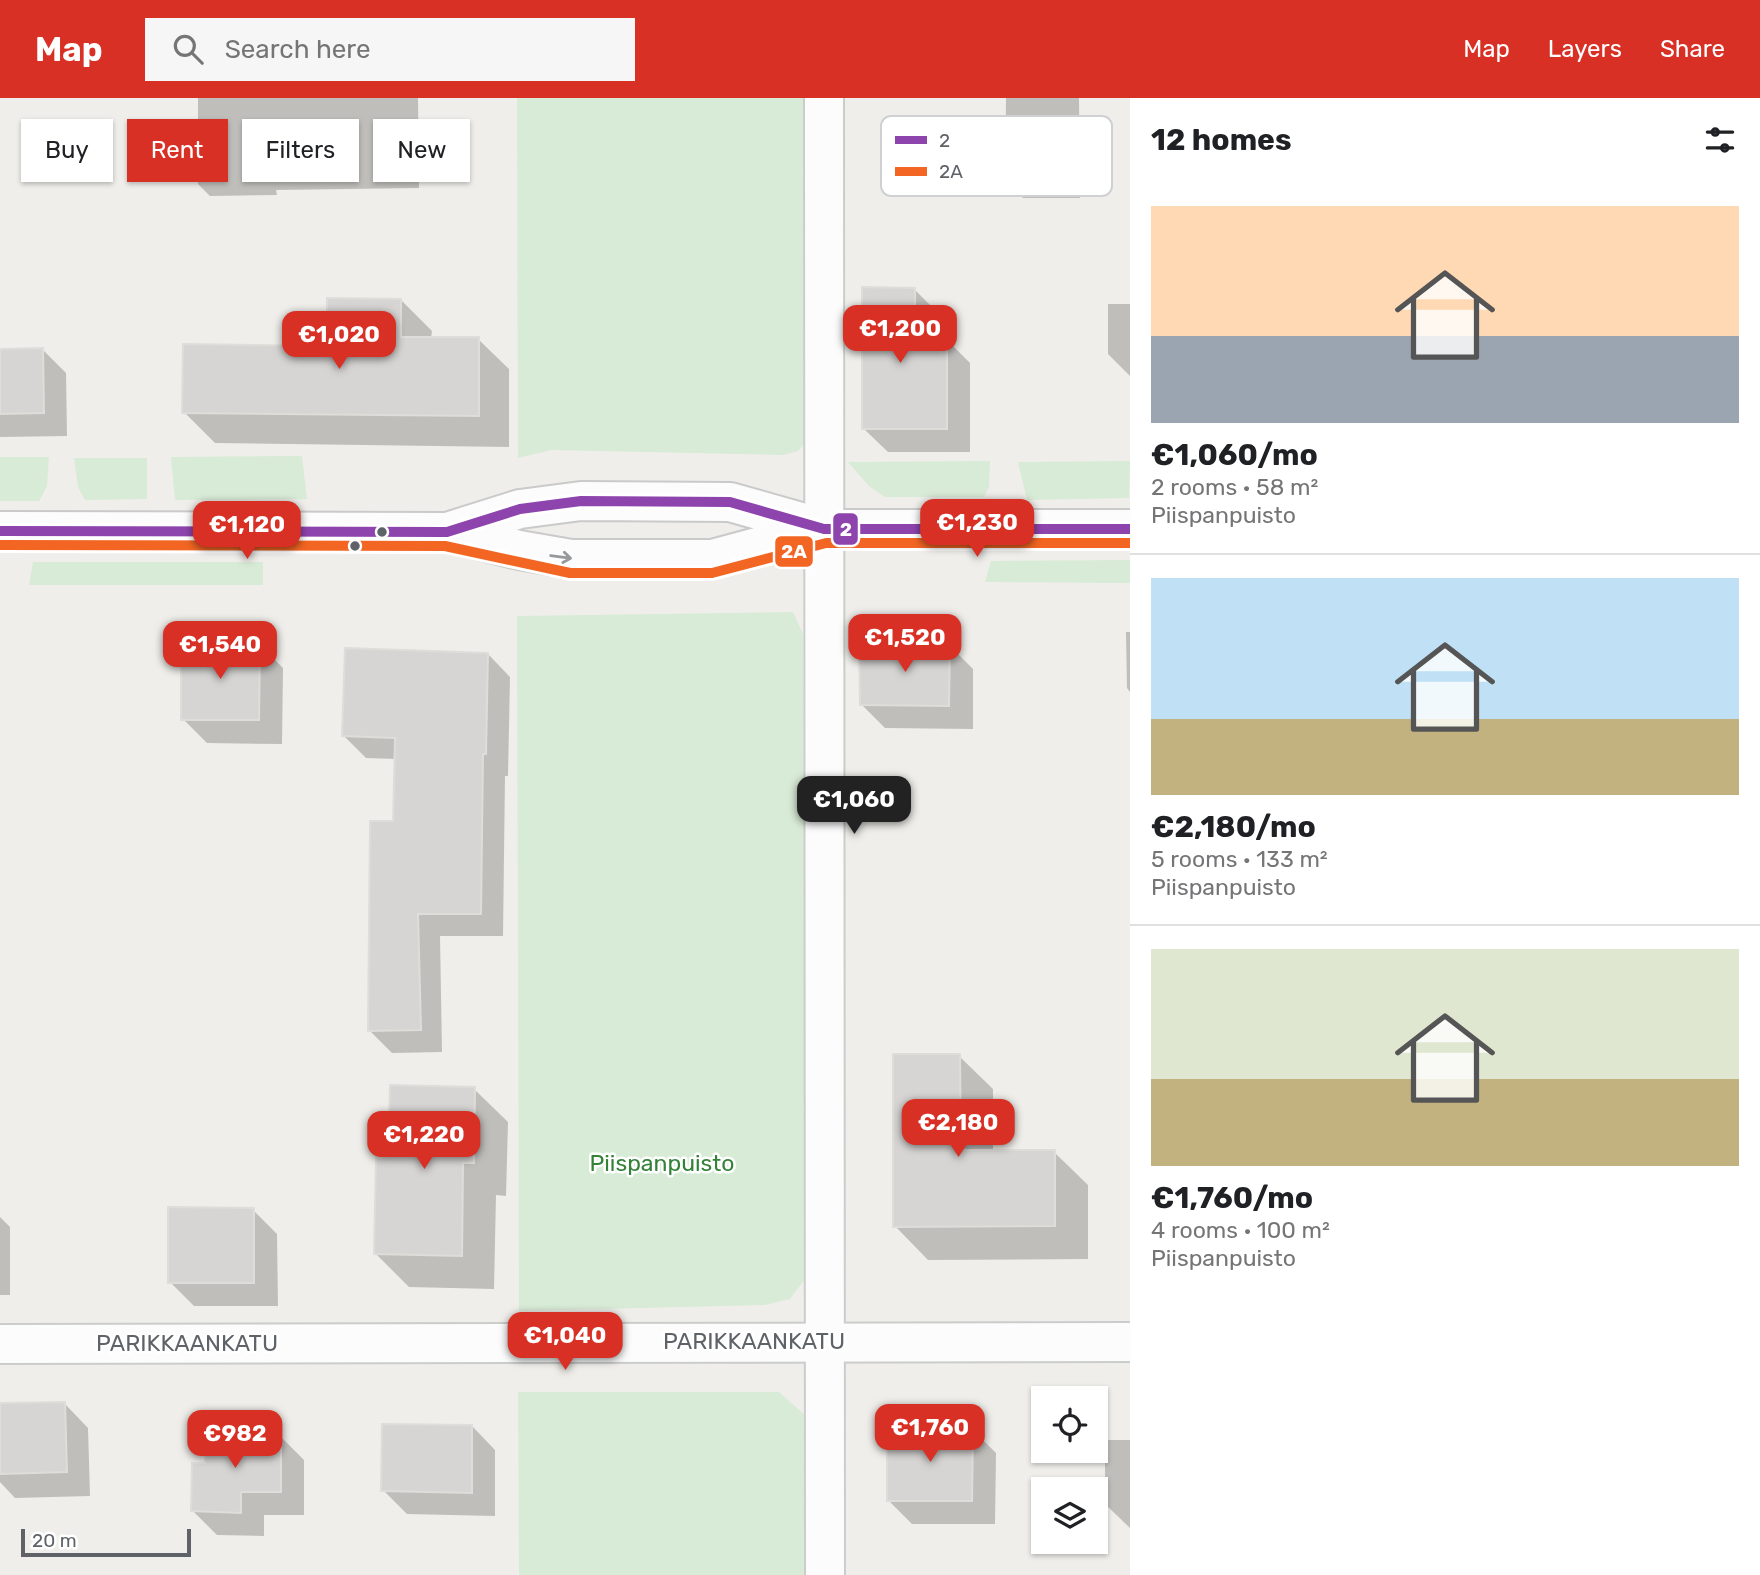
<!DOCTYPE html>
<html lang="en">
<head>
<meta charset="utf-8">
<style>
	body { margin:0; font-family:Rubik,sans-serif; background:#f6f6f6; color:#202124; height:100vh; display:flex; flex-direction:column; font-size:26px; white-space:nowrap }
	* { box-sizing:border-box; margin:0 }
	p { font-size:23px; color:#757577 }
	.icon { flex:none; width:38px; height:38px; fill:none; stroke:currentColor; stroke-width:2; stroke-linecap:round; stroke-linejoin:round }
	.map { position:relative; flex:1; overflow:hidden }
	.drawer { display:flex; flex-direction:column; background:#fff; width:630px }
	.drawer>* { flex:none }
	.hud { position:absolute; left:21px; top:21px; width:665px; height:63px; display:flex; gap:14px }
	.fabs { position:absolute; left:1031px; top:1288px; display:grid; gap:14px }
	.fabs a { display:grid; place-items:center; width:77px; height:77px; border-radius:0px; background:#fff; box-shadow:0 2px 5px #0004; font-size:35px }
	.scale { position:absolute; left:21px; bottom:18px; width:170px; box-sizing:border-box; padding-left:7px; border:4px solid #5f6368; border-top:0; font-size:19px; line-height:24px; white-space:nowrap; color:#5f6368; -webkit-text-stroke:5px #fff; paint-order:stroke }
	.price { position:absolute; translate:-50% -60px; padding:0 16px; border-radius:14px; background:#d93025; color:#fff; font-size:23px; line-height:46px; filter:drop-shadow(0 2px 4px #0008) }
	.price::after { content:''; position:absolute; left:50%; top:42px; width:21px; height:16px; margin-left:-10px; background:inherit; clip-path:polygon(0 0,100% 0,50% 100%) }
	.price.selected { background:#222; color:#fff }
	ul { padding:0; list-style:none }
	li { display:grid; align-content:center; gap:14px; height:371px; padding:0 21px }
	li+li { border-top:2px solid #e0e0e0 }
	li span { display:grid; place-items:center; height:217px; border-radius:0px; color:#555 }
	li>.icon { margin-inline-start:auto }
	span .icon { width:126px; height:126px; fill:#fffc; stroke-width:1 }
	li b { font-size:30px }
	h2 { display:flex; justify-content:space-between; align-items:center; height:84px; padding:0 21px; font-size:30px }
	.chip { padding:0 24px; border-radius:0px; background:#fff; box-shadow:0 2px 5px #0004; font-size:24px; line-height:63px }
	.chip.selected { background:#d93025; color:#fff }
	header { display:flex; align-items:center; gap:42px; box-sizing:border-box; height:98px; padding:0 35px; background:#d93025; color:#fff }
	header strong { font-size:33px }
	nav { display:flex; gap:38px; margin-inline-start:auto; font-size:24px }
	.search { width:490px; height:63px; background:#f6f6f6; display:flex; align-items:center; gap:18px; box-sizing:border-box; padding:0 24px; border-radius:0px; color:#757577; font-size:26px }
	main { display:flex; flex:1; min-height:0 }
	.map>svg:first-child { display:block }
	.green { fill:#d8ebd6 }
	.shadow { fill:#0003 }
	.building { fill:#d6d5d3; stroke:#deddd9; stroke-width:2 }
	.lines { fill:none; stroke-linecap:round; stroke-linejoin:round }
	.street-casing { stroke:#cbcccc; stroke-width:42 }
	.secondary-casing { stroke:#cacacb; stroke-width:42 }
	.street { stroke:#fdfcfc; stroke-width:38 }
	.secondary { stroke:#fdfcfc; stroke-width:38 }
	.bus-1-casing { stroke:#fff; stroke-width:16 }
	.bus-2-casing { stroke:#fff; stroke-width:16 }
	.bus-1 { stroke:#8e44ad; stroke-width:10 }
	.bus-2 { stroke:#f26522; stroke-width:10 }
	.oneway { stroke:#96999c }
	.bus-dot { fill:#5f6368; stroke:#fff; stroke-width:2.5 }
	.labels { text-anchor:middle; stroke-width:5; stroke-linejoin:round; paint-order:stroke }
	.park-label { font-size:23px; fill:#348238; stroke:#fff }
	.street-label { font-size:23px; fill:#5f6368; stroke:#fff }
	.key { fill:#fff; stroke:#cfd0d2; stroke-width:2 }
	.key-label { font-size:19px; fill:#5f6368 }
	.line-badge { stroke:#fff; stroke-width:2.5 }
	.badge-label { font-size:19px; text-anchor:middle; font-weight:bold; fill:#fff }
</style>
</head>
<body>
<header>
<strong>Map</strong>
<div class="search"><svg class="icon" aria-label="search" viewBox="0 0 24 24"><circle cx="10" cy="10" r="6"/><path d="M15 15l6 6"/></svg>Search here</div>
<nav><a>Map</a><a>Layers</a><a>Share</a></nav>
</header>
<main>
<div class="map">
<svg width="1130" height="1477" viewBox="0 0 1130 1477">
	<rect width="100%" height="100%" fill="#efeeea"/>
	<g class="green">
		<polygon points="517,0 805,0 806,344 798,353 783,357 551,352 518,360"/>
		<polygon points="302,358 307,401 175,402 171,359"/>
		<polygon points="0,359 49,359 47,388 39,403 0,403"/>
		<polygon points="74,360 147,360 147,401 85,402 78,389"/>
		<polygon points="990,363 989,389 984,399 885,399 869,388 848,364"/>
		<polygon points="1130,363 1129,400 1027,402 1018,364"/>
		<polygon points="1130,462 1130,485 985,484 991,463"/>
		<polygon points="33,464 263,464 263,487 29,487"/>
		<polygon points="793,514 803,536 805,1181 790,1201 765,1207 519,1213 517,518"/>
		<polygon points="518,1294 779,1294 806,1318 805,1477 519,1477"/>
	</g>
	<g class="shadow">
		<polygon points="198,0 418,0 419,90 276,92 277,97 210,98 198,86"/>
		<polygon points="1006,0 1130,0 1079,0 1080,100 1023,100 1005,82"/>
		<polygon points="915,192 939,216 939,241 946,241 970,265 970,354 888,354 864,331"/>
		<polygon points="401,202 432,233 431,240 478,241 509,271 509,349 215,345 184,314 329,250"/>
		<polygon points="1108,206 1130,206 1130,278 1108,256"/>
		<polygon points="42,251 66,275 67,338 0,339 0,252"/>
		<polygon points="1126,534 1130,534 1130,594 1127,590"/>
		<polygon points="259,546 283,570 282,646 207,645 183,621"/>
		<polygon points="949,547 973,571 973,631 885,630 861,606"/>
		<polygon points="488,556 510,579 508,678 505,678 503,838 440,838 442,954 392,955 370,933 395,725 396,661 366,660 344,638"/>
		<polygon points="959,958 993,991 993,1054 1054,1054 1088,1087 1088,1161 928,1162 895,1128"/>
		<polygon points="474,991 508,1024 506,1098 496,1097 494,1191 409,1189 375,1155 390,1061"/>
		<polygon points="253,1112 277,1136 278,1208 194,1208 170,1184"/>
		<polygon points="0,1119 10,1129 10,1197 0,1197"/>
		<polygon points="65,1306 88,1330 90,1398 15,1400 0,1384 0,1307"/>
		<polygon points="472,1328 495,1352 495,1418 407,1416 383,1392"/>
		<polygon points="972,1331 996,1355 995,1426 912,1426 888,1402"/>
		<polygon points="280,1338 304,1362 304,1417 264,1417 264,1438 217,1437 193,1413 207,1367"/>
		<polygon points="1105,1342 1130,1342 1130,1430 1105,1406"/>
	</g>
	<g class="building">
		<polygon points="862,189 915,190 915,239 947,239 947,331 862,331"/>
		<polygon points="327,200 401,201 401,239 479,239 479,318 182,315 183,246 327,248"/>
		<polygon points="43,250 44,315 0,316 0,251"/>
		<polygon points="181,544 260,545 259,622 181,622"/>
		<polygon points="859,545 950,545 949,608 860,607"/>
		<polygon points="345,550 488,555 486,656 483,656 481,816 418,816 421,932 368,933 370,723 393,723 395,640 342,638"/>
		<polygon points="893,956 960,956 961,1052 1055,1052 1055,1128 893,1129"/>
		<polygon points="390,987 475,989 474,1065 463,1065 462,1158 374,1156 376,1060 388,1059"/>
		<polygon points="168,1109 254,1110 254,1185 168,1185"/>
		<polygon points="65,1304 67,1374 0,1376 0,1305"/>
		<polygon points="382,1326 472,1327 472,1395 381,1393"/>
		<polygon points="887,1329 973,1329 972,1403 887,1403"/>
		<polygon points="205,1335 281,1336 281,1394 241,1394 241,1415 191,1413 192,1365 205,1365"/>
	</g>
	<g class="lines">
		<defs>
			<g id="street">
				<polyline points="824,0 825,1477"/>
				<polyline points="0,1246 1130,1244"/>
			</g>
			<g id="secondary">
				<polyline points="0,433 447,434 519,452 571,461 712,461 824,431 1130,431"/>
				<polyline points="447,434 520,411 581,403 730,404 822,430"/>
			</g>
		</defs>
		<use href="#street" class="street-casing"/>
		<use href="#secondary" class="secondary-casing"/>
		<use href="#street" class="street"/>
		<use href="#secondary" class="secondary"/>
		<defs>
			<polyline id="bus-1" points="0,433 447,434 520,411 581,403 730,404 824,431 1130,431"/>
			<polyline id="bus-2" points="0,447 445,448 570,475 712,475 826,445 1130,445"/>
		</defs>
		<use href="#bus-1" class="bus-1-casing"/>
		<use href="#bus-2" class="bus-2-casing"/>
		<use href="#bus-1" class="bus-1"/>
		<use href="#bus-2" class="bus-2"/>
	</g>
	<defs><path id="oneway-shaft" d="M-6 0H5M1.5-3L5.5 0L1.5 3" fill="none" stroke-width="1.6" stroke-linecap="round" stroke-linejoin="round" transform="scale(1.75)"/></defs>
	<use class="oneway" href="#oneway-shaft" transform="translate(561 459) rotate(8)"/>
	<g class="bus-dot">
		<circle cx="382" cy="434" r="6"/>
		<circle cx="355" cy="448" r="6"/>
	</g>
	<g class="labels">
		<g class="park-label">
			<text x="662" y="1073">Piispanpuisto</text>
		</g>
		<g class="street-label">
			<text x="754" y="1251">PARIKKAANKATU</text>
			<text x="187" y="1253">PARIKKAANKATU</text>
		</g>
	</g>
	<rect x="881" y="18" width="231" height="80" rx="10" class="key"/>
	<rect x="895" y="38" width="32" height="8" fill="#8e44ad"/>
	<rect x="895" y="69" width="32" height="9" fill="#f26522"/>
	<g class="key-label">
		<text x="939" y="49">2</text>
		<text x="939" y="80">2A</text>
	</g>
	<g class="line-badge">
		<rect x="832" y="414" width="27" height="34" rx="7" fill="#8e44ad"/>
		<rect x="774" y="437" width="40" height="33" rx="7" fill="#f26522"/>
	</g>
	<g class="badge-label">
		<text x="846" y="438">2</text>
		<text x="794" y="460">2A</text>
	</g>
</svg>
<div class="fabs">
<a><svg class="icon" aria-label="locate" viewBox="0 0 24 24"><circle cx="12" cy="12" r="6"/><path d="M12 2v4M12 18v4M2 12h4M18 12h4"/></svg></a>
<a><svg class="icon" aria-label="layers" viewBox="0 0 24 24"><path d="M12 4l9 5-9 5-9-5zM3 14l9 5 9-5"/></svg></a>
</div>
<div class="scale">20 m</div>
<b class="price" style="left:900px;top:267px">€1,200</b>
<b class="price" style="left:339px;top:273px">€1,020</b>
<b class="price" style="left:977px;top:461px">€1,230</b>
<b class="price" style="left:247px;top:463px">€1,120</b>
<b class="price" style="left:905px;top:576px">€1,520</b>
<b class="price" style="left:220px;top:583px">€1,540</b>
<b class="price selected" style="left:854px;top:738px">€1,060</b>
<b class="price" style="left:958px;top:1061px">€2,180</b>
<b class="price" style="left:424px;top:1073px">€1,220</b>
<b class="price" style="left:565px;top:1274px">€1,040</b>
<b class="price" style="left:930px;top:1366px">€1,760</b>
<b class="price" style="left:235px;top:1372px">€982</b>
<div class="hud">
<a class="chip">Buy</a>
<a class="chip selected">Rent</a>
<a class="chip">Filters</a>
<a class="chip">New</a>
</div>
</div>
<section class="drawer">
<h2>12 homes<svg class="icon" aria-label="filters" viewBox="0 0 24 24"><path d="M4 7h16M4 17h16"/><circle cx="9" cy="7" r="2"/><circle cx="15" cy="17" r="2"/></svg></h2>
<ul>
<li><span style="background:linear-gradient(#ffd9b3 60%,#9aa5b1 0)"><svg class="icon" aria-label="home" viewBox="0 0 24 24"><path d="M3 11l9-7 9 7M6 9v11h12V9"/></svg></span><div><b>€1,060/mo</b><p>2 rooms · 58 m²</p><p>Piispanpuisto</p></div></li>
<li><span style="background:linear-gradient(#bfe0f5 65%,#c2b280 0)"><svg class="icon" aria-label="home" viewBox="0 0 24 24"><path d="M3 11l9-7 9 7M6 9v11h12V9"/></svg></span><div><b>€2,180/mo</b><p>5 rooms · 133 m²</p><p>Piispanpuisto</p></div></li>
<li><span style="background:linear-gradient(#dfe7d0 60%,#c2b280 0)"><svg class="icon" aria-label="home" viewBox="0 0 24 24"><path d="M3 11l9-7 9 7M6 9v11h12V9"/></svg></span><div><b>€1,760/mo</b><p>4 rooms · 100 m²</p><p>Piispanpuisto</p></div></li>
</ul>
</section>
</main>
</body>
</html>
